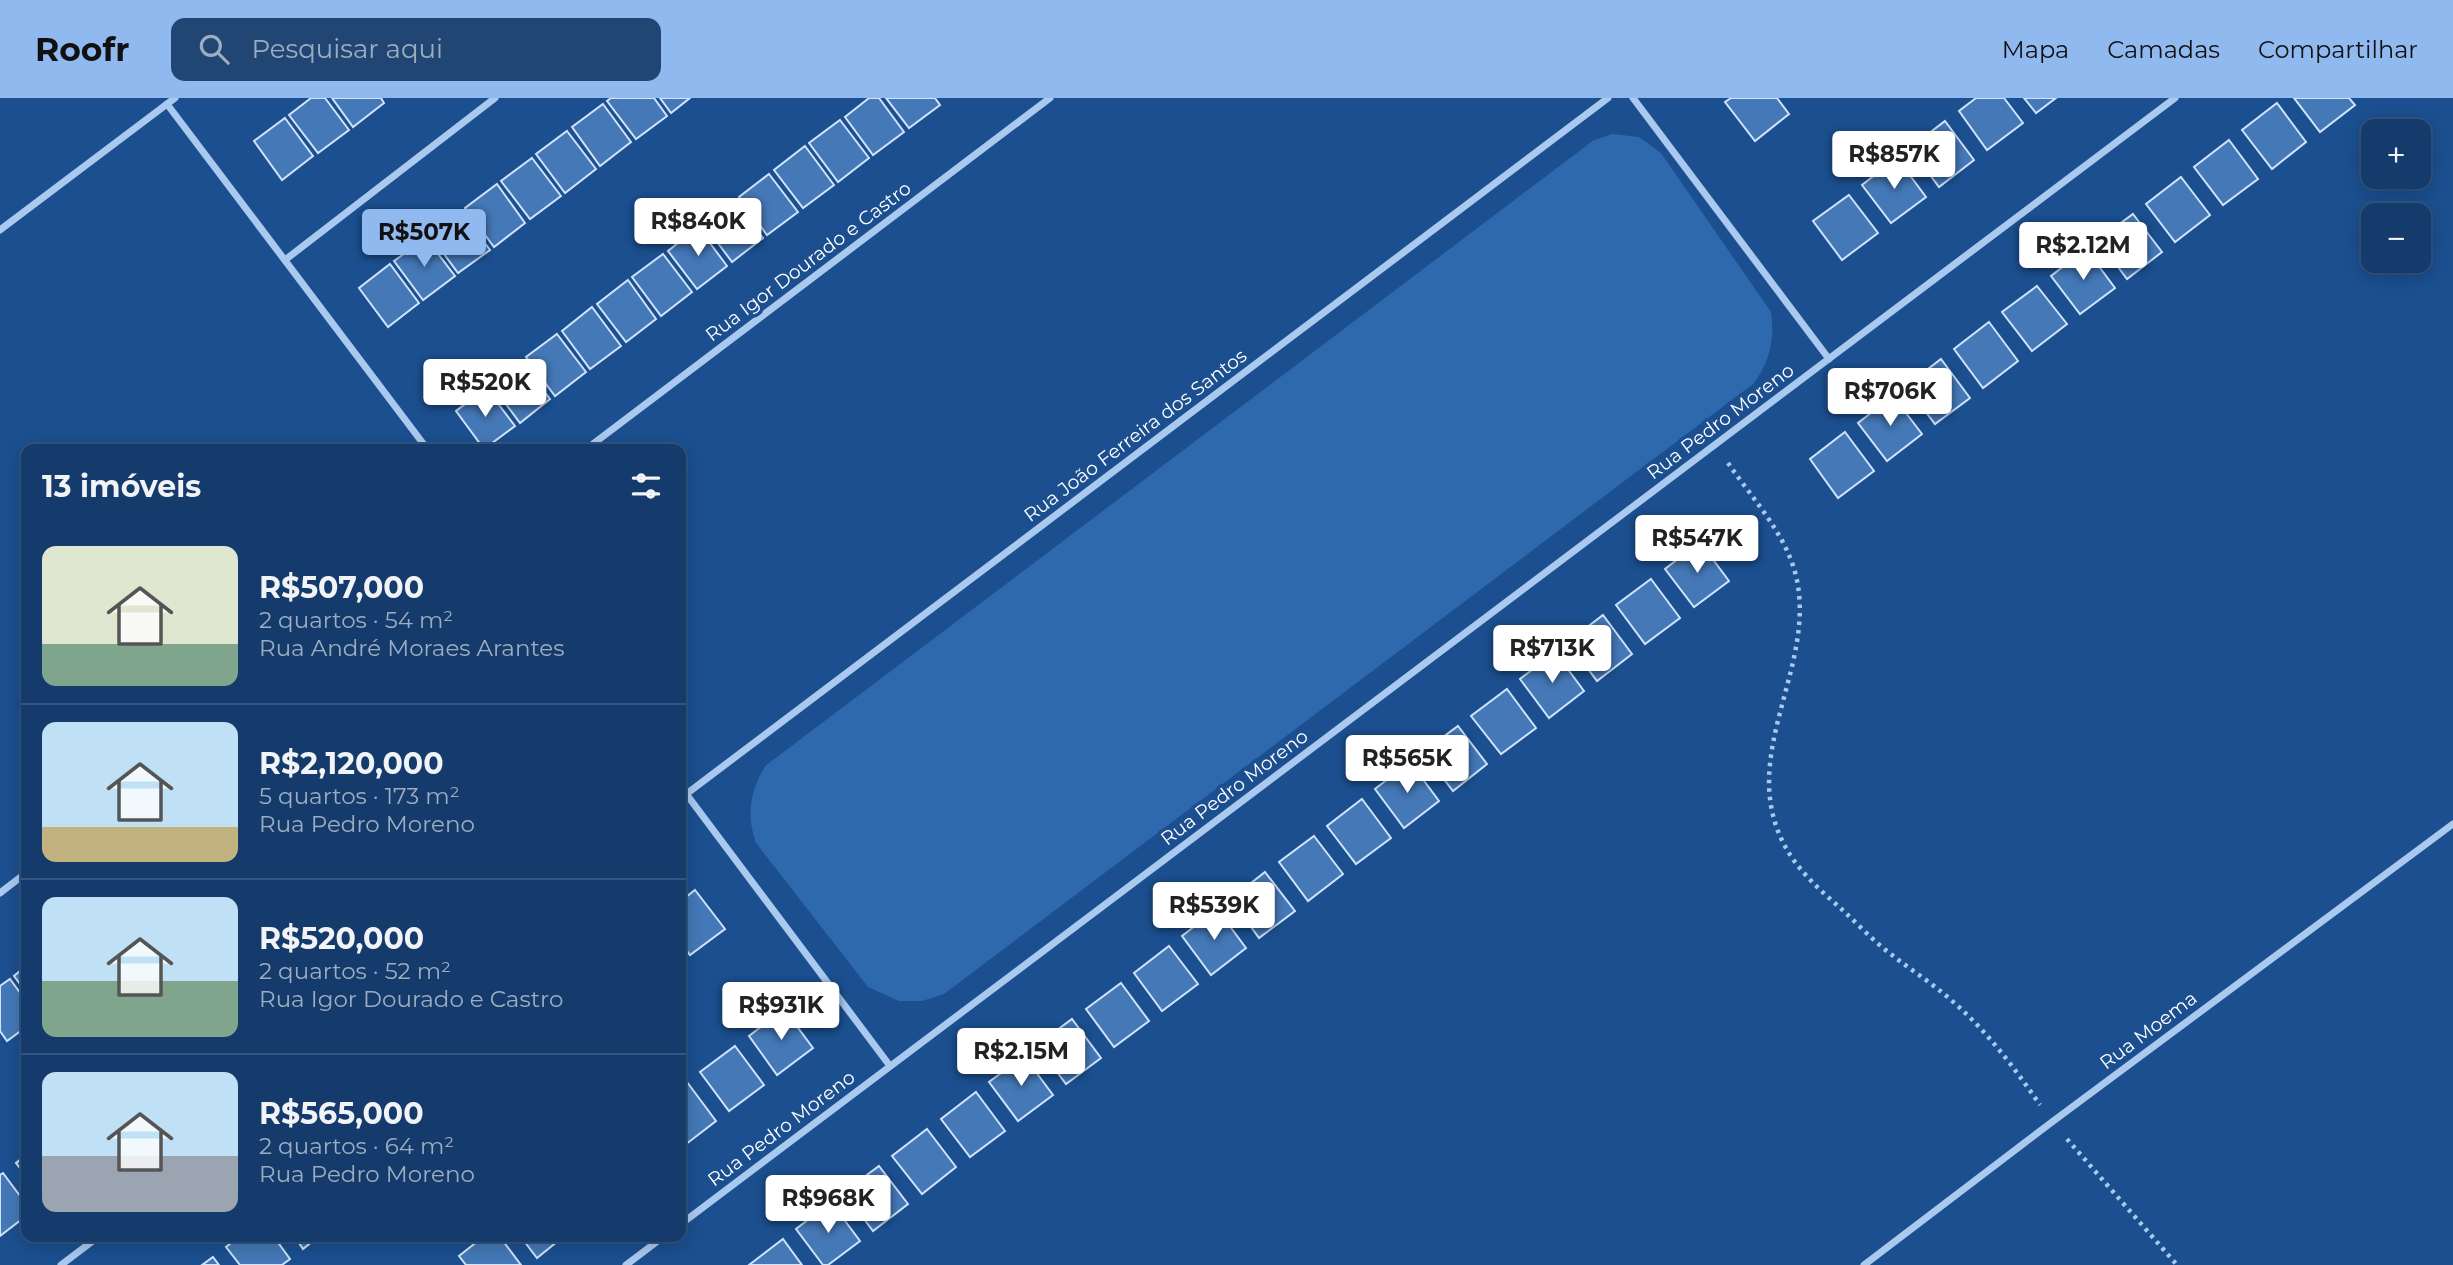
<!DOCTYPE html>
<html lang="pt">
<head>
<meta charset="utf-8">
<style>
	body { margin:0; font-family:Montserrat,sans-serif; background:#214673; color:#f1f3f6; height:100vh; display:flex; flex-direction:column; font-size:26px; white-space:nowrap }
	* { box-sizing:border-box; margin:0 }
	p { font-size:23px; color:#9dadc1 }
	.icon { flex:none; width:38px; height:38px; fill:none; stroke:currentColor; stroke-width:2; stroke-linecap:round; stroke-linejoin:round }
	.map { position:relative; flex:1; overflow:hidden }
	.details { position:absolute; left:21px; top:346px; width:665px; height:798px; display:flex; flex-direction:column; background:#143b6b; border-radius:14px; box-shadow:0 4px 18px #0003,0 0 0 2px #33557e }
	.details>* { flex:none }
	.controls { position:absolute; left:2361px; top:21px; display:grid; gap:14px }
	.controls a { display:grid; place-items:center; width:70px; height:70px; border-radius:14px; background:#143b6b; box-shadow:0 4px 18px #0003,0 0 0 2px #33557e; font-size:35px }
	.price { position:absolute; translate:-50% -60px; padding:0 16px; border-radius:7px; background:#fff; color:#222; font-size:23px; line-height:46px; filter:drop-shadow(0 2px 4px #0008) }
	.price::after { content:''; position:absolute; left:50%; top:42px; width:21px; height:16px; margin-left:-10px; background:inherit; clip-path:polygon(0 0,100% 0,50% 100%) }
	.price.selected { background:#90b9f0; color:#111 }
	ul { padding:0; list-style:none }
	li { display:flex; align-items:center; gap:21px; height:175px; padding:0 21px }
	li+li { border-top:2px solid #33557e }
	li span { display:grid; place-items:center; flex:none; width:196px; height:140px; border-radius:14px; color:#555 }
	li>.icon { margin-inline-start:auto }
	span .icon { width:84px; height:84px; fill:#fffc; stroke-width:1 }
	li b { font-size:30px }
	h2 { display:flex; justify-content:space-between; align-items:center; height:84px; padding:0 21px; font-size:30px }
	header { display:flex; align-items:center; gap:42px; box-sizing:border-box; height:98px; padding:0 35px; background:#90b9f0; color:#111 }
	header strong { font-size:33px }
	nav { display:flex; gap:38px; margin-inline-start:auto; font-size:24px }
	.search { width:490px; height:63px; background:#214673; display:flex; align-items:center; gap:18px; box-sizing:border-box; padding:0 24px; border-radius:14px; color:#9dadc1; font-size:26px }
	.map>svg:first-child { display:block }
	.green { fill:#2e69ad }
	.building { fill:#4478b7; stroke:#cfe3fa; stroke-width:2 }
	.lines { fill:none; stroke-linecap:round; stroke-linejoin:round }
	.path { stroke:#a9c9ee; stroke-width:4.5; stroke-dasharray:3.5 5; stroke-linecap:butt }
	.street { stroke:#a9c9ee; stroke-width:7 }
	.labels { text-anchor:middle; stroke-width:7; stroke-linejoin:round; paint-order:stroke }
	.street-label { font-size:19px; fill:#fff; stroke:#1b4f8f }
</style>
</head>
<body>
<header>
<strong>Roofr</strong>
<div class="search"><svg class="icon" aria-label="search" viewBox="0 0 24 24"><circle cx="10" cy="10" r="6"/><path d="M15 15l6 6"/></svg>Pesquisar aqui</div>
<nav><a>Mapa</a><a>Camadas</a><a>Compartilhar</a></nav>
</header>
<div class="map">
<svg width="2453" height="1167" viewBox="0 0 2453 1167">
	<rect width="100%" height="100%" fill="#1b4f8f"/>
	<path class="green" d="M1612 36 1639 39 1661 55 1771 214C1775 241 1770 264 1753 286L944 896 922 903H899L868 889 756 745C746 717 750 694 765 668L1594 42Z"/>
	<g class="building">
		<polygon points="311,0 325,0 349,32 318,55 289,17"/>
		<polygon points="332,0 381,0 384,5 353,29"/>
		<polygon points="611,0 654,0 667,18 636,41 607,3"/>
		<polygon points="660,0 690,0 671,15"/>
		<polygon points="869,0 879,0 904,34 873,57 845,19"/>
		<polygon points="886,0 935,0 940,7 909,30"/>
		<polygon points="1731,0 1777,0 1789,16 1755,43 1725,4"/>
		<polygon points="1976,0 2004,0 2023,25 1987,52 1959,13"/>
		<polygon points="2024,0 2056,0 2036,15"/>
		<polygon points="2294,0 2349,0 2355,7 2320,34"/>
		<polygon points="2277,5 2306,44 2272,71 2242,32"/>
		<polygon points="603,6 631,44 600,68 572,29"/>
		<polygon points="285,20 313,58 282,82 254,43"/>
		<polygon points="840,22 869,60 838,84 809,45"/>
		<polygon points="1945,23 1974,62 1939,89 1910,50"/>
		<polygon points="567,33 596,71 565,95 536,56"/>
		<polygon points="2229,42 2258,81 2223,107 2194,69"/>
		<polygon points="805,48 834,87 803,110 774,72"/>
		<polygon points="532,60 561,98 530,121 501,83"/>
		<polygon points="1897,60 1926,99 1891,125 1862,87"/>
		<polygon points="769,76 798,114 767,137 739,99"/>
		<polygon points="2181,79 2210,117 2175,144 2146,106"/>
		<polygon points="497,86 525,125 494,149 465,110"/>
		<polygon points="1849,97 1878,135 1842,162 1813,123"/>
		<polygon points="734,102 763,140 732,164 703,125"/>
		<polygon points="461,113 490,152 458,175 430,137"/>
		<polygon points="2133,116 2162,154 2127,181 2098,142"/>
		<polygon points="698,129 727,168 697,191 668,153"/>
		<polygon points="426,140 455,178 423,202 394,163"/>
		<polygon points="2086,151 2115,190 2080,216 2051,178"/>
		<polygon points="663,156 692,194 661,218 632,179"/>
		<polygon points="390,166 419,205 388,229 359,190"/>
		<polygon points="628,182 656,221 626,244 597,206"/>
		<polygon points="2037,188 2067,226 2032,253 2002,214"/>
		<polygon points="592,209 621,248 590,271 562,233"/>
		<polygon points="1989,224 2018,263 1983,290 1954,251"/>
		<polygon points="557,236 586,274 555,298 526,259"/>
		<polygon points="1941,261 1970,300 1935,326 1906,288"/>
		<polygon points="521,263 550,301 520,325 491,286"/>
		<polygon points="486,290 515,328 484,351 456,313"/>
		<polygon points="1893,298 1922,336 1887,363 1858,325"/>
		<polygon points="1845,334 1874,373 1838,400 1810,361"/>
		<polygon points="1700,444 1729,483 1694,509 1665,471"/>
		<polygon points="1651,481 1680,520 1645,546 1616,507"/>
		<polygon points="1603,517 1632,556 1597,583 1568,544"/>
		<polygon points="1555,554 1584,593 1549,620 1520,581"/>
		<polygon points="1507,591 1536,630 1501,656 1471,618"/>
		<polygon points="1458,628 1487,666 1453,693 1423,654"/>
		<polygon points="1410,664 1439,703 1404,730 1375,691"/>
		<polygon points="1362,701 1391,740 1356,766 1327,728"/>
		<polygon points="1314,738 1343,776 1308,803 1279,764"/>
		<polygon points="1265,774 1295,813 1259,840 1231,801"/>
		<polygon points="695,792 725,831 690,857 681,845 681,803"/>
		<polygon points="1217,811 1246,850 1211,877 1182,838"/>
		<polygon points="1169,848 1198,886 1162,913 1134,875"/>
		<polygon points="26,868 26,894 14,878"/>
		<polygon points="10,881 26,903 26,929 7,943 0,933 0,888"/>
		<polygon points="1121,885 1149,923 1114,949 1086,911"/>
		<polygon points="784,911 813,950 777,977 749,938"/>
		<polygon points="1072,921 1101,960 1066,986 1037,947"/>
		<polygon points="735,948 764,987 729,1013 700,974"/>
		<polygon points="1024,958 1053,997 1018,1023 989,984"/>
		<polygon points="687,984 716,1023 681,1050 681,989"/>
		<polygon points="976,994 1005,1033 970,1059 941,1021"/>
		<polygon points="927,1031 956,1069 922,1096 892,1058"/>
		<polygon points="26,1057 26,1078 16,1065"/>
		<polygon points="879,1068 908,1106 873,1133 844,1094"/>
		<polygon points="3,1075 26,1106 26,1118 0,1138 0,1077"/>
		<polygon points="831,1104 860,1143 828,1167 823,1167 796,1131"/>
		<polygon points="239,1139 274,1139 290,1161 282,1167 240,1167 226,1149"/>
		<polygon points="295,1139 318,1139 303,1151"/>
		<polygon points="483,1139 500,1139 521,1167 466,1167 459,1158"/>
		<polygon points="521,1139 563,1139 537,1160"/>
		<polygon points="783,1141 802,1167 749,1167"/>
		<polygon points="213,1159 219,1167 202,1167"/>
	</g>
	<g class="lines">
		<g class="path">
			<path d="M1728 365C1752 400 1786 436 1796 478 1817 566 1742 651 1780 738 1792 766 1814 787 1837 807 1855 823 1872 842 1892 857 1911 872 1932 885 1951 902 1986 932 2014 969 2040 1007"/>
			<polyline points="2067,1041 2177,1167"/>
		</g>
		<g class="street">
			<polyline points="1633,0 1829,261"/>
			<polyline points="167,6 428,352"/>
			<polyline points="0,132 175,0"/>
			<polyline points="285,162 495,0"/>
			<polyline points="585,352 1050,0"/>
			<polyline points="681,689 890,968"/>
			<polyline points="681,700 1608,0"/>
			<polyline points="0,795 26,775"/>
			<polyline points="681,1126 2175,0"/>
			<polyline points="61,1167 98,1139"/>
			<polyline points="626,1167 663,1139"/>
			<polyline points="1864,1167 2052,1024 2453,726"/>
		</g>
	</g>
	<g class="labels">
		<g class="street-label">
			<text transform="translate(808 163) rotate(-37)" y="7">Rua Igor Dourado e Castro</text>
			<text transform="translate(1720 323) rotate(-37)" y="7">Rua Pedro Moreno</text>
			<text transform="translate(1135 337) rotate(-37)" y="7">Rua João Ferreira dos Santos</text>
			<text transform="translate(1234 689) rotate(-37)" y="7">Rua Pedro Moreno</text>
			<text transform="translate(2148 932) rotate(-37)" y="7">Rua Moema</text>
			<text transform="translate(781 1030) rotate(-37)" y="7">Rua Pedro Moreno</text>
		</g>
	</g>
</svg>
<div class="controls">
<a>+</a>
<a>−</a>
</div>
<b class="price" style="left:1894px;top:93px">R$857K</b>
<b class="price" style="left:698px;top:160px">R$840K</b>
<b class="price selected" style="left:424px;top:171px">R$507K</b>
<b class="price" style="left:2083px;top:184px">R$2.12M</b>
<b class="price" style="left:485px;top:321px">R$520K</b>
<b class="price" style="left:1890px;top:330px">R$706K</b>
<b class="price" style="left:1697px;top:477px">R$547K</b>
<b class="price" style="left:1552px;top:587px">R$713K</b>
<b class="price" style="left:1407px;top:697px">R$565K</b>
<b class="price" style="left:1214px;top:844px">R$539K</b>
<b class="price" style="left:781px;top:944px">R$931K</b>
<b class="price" style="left:1021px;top:990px">R$2.15M</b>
<b class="price" style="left:828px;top:1137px">R$968K</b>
<section class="details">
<h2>13 imóveis<svg class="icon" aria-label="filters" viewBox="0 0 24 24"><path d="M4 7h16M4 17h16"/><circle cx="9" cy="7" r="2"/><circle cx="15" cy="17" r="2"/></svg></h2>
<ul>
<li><span style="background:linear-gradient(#dfe7d0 70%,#7fa58c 0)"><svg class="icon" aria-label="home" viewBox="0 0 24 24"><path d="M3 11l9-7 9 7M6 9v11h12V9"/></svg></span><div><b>R$507,000</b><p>2 quartos · 54 m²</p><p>Rua André Moraes Arantes</p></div></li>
<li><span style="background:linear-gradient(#bfe0f5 75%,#c2b280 0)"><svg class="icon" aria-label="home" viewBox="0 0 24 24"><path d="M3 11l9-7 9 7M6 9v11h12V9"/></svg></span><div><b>R$2,120,000</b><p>5 quartos · 173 m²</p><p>Rua Pedro Moreno</p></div></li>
<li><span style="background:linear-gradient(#bfe0f5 60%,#7fa58c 0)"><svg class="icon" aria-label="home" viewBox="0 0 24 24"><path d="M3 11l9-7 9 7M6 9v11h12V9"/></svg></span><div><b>R$520,000</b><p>2 quartos · 52 m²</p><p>Rua Igor Dourado e Castro</p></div></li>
<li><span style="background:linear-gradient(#bfe0f5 60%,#9aa5b1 0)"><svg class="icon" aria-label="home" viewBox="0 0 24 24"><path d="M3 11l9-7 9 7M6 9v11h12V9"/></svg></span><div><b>R$565,000</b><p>2 quartos · 64 m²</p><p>Rua Pedro Moreno</p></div></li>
</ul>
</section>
</div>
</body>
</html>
